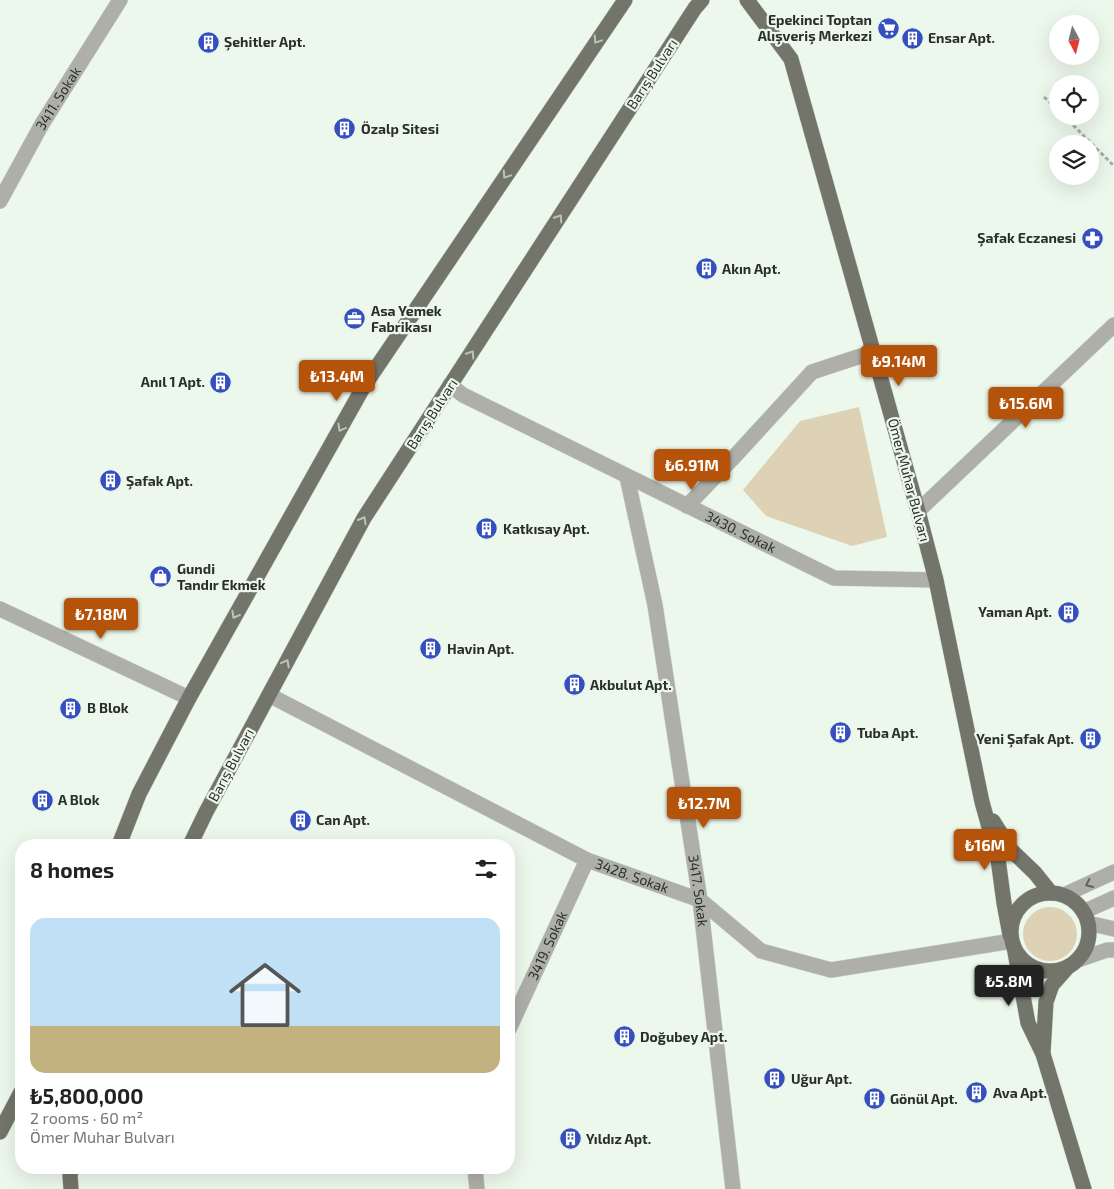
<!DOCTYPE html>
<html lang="en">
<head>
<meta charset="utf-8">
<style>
	body { margin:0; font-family:"Exo 2",sans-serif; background:#f2f2f2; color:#222; height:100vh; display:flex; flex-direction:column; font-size:19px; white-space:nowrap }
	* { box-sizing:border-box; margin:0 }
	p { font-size:16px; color:#767676 }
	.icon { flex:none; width:28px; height:28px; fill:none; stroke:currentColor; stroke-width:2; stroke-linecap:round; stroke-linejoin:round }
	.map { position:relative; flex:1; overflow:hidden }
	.side { position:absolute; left:15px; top:839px; width:500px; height:335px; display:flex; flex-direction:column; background:#fff; border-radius:20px; box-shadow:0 5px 20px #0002 }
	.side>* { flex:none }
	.needle { width:32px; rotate:173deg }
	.fabs { position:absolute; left:1049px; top:15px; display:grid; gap:10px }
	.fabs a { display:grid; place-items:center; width:50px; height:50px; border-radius:50%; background:#fff; box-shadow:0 5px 20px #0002; font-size:25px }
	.price { position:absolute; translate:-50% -42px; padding:0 11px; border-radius:5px; background:#b45309; color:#fff; font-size:16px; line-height:32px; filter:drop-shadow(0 1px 2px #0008) }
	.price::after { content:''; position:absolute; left:50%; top:30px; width:15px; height:11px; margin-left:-8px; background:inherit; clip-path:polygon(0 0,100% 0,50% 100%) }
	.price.selected { background:#222; color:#fff }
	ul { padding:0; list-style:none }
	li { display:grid; align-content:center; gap:10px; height:265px; padding:0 15px }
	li+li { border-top:1px solid #e0e0e0 }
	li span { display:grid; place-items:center; height:155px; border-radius:15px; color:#555 }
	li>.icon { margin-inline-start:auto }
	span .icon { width:90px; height:90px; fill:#fffc; stroke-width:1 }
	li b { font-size:21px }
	h2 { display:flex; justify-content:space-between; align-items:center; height:60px; padding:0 15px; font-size:21px }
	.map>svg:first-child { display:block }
	.green { fill:#ddd2b5 }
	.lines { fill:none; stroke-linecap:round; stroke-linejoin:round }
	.minor-casing { stroke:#cad4c9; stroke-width:16 }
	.major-casing { stroke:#cad4c9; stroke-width:16 }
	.path { stroke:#a7afa6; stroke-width:3; stroke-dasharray:4 2.5; stroke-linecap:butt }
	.minor { stroke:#aeafa9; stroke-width:15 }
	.major { stroke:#73756a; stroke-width:15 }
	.oneway { stroke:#bcc4b8 }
	.oneway2 { stroke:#5f625d }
	.labels { text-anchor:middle; stroke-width:4.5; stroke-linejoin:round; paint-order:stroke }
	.poi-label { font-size:14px; font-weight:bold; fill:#2b2f2b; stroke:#edf8ec; text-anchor:start }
	.street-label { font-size:14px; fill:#2b2f2b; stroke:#edf8ec }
</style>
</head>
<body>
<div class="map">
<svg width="1114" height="1189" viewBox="0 0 1114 1189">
	<rect width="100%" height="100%" fill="#edf8ec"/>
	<g class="green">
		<polygon points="859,407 887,537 852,546 766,516 743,490 800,421"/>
		<circle cx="1050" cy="934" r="27"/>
	</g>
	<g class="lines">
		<defs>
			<g id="minor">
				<path id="s1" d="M0 201 42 124 120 0"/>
				<path id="s2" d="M450 385 463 395 834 578 936 580"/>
				<path id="s3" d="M627 477 655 605 700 900 733 1189"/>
				<polyline points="687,506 734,457 812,372 873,352"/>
				<polyline points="918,511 1114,325"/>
				<polyline points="0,609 189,698"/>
				<path id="s4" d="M269 695 587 860 700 900 761 951 831 970 1012 941"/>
				<polyline points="1064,895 1114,872"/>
				<polyline points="1083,912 1114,898"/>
				<polyline points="1088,923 1114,929"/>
				<polyline points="1078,960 1107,950 1114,950"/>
				<path id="s5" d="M509 1029 587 860"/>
				<polyline points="475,1168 477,1189"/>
			</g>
			<g id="major">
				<polyline points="747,0 791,59 918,511 936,580 982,802 998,859 1004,903 1010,935"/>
				<polyline points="993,821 1011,850 1035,873 1051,893"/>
				<polyline points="119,845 139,794 189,698 364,386 625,0"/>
				<polyline points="190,845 206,812 364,518 695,8 702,0"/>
				<circle cx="1050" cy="932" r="39"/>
				<polyline points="1014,947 1028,1023 1043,1054 1084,1189"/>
				<polyline points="1043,1053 1046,1002 1052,985 1067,968"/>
				<polyline points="0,1132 21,1092"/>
				<polyline points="71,1189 70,1175 72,1168"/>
			</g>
		</defs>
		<use href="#minor" class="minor-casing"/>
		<use href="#major" class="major-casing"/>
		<g class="path">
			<polyline points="1044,97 1058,110"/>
			<polyline points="1064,116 1114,166"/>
		</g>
		<use href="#minor" class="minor"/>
		<use href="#major" class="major"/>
	</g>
	<defs><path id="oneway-chevron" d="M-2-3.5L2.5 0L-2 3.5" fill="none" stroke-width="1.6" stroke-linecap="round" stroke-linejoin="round" transform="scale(1.25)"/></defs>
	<g class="oneway">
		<use href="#oneway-chevron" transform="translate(597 40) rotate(124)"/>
		<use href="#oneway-chevron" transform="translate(506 175) rotate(124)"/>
		<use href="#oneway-chevron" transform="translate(559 218) rotate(-57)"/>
		<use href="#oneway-chevron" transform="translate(471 354) rotate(-57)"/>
		<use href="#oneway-chevron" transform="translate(341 428) rotate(119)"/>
		<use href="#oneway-chevron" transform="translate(363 520) rotate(-60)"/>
		<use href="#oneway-chevron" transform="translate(235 615) rotate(119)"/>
		<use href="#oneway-chevron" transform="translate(286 663) rotate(-62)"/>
	</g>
	<use class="oneway2" href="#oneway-chevron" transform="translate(1089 884) rotate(155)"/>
	<defs>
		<symbol id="supermarket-disc" viewBox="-11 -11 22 22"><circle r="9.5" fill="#354fc0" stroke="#edf8ec"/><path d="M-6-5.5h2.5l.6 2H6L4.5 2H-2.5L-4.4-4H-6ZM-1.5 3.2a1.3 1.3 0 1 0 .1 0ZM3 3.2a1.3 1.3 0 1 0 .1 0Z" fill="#fff"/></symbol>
		<symbol id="building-disc" viewBox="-11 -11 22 22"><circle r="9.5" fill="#354fc0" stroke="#edf8ec"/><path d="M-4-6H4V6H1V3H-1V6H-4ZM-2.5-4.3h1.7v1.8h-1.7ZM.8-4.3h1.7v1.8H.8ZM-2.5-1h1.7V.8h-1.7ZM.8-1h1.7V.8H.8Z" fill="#fff"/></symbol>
		<symbol id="pharmacy-disc" viewBox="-11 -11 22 22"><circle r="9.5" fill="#354fc0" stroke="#edf8ec"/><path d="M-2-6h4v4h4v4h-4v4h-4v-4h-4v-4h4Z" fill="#fff"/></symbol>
		<symbol id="office-disc" viewBox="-11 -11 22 22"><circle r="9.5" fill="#354fc0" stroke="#edf8ec"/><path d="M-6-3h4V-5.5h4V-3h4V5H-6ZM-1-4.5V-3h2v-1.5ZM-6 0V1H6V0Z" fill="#fff"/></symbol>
		<symbol id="shop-disc" viewBox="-11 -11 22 22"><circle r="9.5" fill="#354fc0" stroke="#edf8ec"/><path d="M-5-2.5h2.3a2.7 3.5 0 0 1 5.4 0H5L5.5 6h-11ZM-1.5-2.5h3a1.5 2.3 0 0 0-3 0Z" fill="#fff"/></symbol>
	</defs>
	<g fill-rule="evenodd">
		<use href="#supermarket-disc" x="876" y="16" width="25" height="25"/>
		<use href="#building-disc" x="900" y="26" width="25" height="25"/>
		<use href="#building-disc" x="196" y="30" width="25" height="25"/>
		<use href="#building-disc" x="332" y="116" width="25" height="25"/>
		<use href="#pharmacy-disc" x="1080" y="226" width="25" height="25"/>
		<use href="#building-disc" x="694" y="256" width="25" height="25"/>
		<use href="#office-disc" x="342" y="306" width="25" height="25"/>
		<use href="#building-disc" x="208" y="370" width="25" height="25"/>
		<use href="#building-disc" x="98" y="468" width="25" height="25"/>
		<use href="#building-disc" x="474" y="516" width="25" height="25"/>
		<use href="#shop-disc" x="148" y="564" width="25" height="25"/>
		<use href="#building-disc" x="1056" y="600" width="25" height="25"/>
		<use href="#building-disc" x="418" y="636" width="25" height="25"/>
		<use href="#building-disc" x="562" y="672" width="25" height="25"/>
		<use href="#building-disc" x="58" y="696" width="25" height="25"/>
		<use href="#building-disc" x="828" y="720" width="25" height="25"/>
		<use href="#building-disc" x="1078" y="726" width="25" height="25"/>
		<use href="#building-disc" x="30" y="788" width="25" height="25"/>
		<use href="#building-disc" x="288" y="808" width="25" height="25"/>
		<use href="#building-disc" x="612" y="1024" width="25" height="25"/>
		<use href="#building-disc" x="762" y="1066" width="25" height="25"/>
		<use href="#building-disc" x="964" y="1080" width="25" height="25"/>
		<use href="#building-disc" x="862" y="1086" width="25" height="25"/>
		<use href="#building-disc" x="558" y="1126" width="25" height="25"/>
	</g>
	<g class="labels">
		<g class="poi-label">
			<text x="872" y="25" text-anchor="end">Epekinci Toptan<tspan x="872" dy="16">Alışveriş Merkezi</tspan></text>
			<text x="928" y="43">Ensar Apt.</text>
			<text x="224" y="47">Şehitler Apt.</text>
			<text x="361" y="134">Özalp Sitesi</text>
			<text x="1076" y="243" text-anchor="end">Şafak Eczanesi</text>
			<text x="722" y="274">Akın Apt.</text>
			<text x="371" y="316">Asa Yemek<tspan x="371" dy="16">Fabrikası</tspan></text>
			<text x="205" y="387" text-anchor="end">Anıl 1 Apt.</text>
			<text x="126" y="486">Şafak Apt.</text>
			<text x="503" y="534">Katkısay Apt.</text>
			<text x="177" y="574">Gundi<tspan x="177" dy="16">Tandır Ekmek</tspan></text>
			<text x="1052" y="617" text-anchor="end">Yaman Apt.</text>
			<text x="447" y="654">Havin Apt.</text>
			<text x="590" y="690">Akbulut Apt.</text>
			<text x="87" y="713">B Blok</text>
			<text x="857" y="738">Tuba Apt.</text>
			<text x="1074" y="744" text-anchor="end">Yeni Şafak Apt.</text>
			<text x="58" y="805">A Blok</text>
			<text x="316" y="825">Can Apt.</text>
			<text x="640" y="1042">Doğubey Apt.</text>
			<text x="791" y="1084">Uğur Apt.</text>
			<text x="993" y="1098">Ava Apt.</text>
			<text x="890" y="1104">Gönül Apt.</text>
			<text x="586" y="1144">Yıldız Apt.</text>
		</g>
		<g class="street-label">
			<text transform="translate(652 74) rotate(-57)" y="5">Barış Bulvarı</text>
			<text dy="5" stroke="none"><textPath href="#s1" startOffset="118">3411. Sokak</textPath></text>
			<text transform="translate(432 414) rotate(-57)" y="5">Barış Bulvarı</text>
			<text transform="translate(909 480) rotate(75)" y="5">Ömer Muhar Bulvarı</text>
			<text dy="5" stroke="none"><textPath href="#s2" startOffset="326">3430. Sokak</textPath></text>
			<text transform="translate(231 765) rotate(-62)" y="5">Barış Bulvarı</text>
			<text dy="5" stroke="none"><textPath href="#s4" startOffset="406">3428. Sokak</textPath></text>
			<text dy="5" stroke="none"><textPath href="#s3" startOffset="420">3417. Sokak</textPath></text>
			<text dy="5" stroke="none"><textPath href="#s5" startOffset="92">3419. Sokak</textPath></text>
		</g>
	</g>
</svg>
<div class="fabs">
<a><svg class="needle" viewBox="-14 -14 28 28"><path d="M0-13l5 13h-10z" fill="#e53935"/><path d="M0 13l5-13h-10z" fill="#767676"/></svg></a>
<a><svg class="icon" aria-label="locate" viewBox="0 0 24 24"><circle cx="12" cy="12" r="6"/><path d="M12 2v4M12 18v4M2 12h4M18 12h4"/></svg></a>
<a><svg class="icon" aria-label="layers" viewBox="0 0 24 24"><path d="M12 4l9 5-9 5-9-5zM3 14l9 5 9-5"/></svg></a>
</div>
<b class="price" style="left:899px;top:387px">₺9.14M</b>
<b class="price" style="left:337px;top:402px">₺13.4M</b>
<b class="price" style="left:1026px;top:429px">₺15.6M</b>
<b class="price" style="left:692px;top:491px">₺6.91M</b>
<b class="price" style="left:101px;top:640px">₺7.18M</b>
<b class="price" style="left:704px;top:829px">₺12.7M</b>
<b class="price" style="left:985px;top:871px">₺16M</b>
<b class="price selected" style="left:1009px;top:1007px">₺5.8M</b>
<section class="side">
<h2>8 homes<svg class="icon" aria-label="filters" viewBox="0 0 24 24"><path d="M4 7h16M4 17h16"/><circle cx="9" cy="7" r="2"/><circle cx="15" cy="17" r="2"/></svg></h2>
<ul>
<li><span style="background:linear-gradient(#bfe0f5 70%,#c2b280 0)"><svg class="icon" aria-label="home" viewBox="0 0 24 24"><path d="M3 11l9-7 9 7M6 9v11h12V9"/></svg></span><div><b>₺5,800,000</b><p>2 rooms · 60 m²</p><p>Ömer Muhar Bulvarı</p></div></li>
</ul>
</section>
</div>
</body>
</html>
